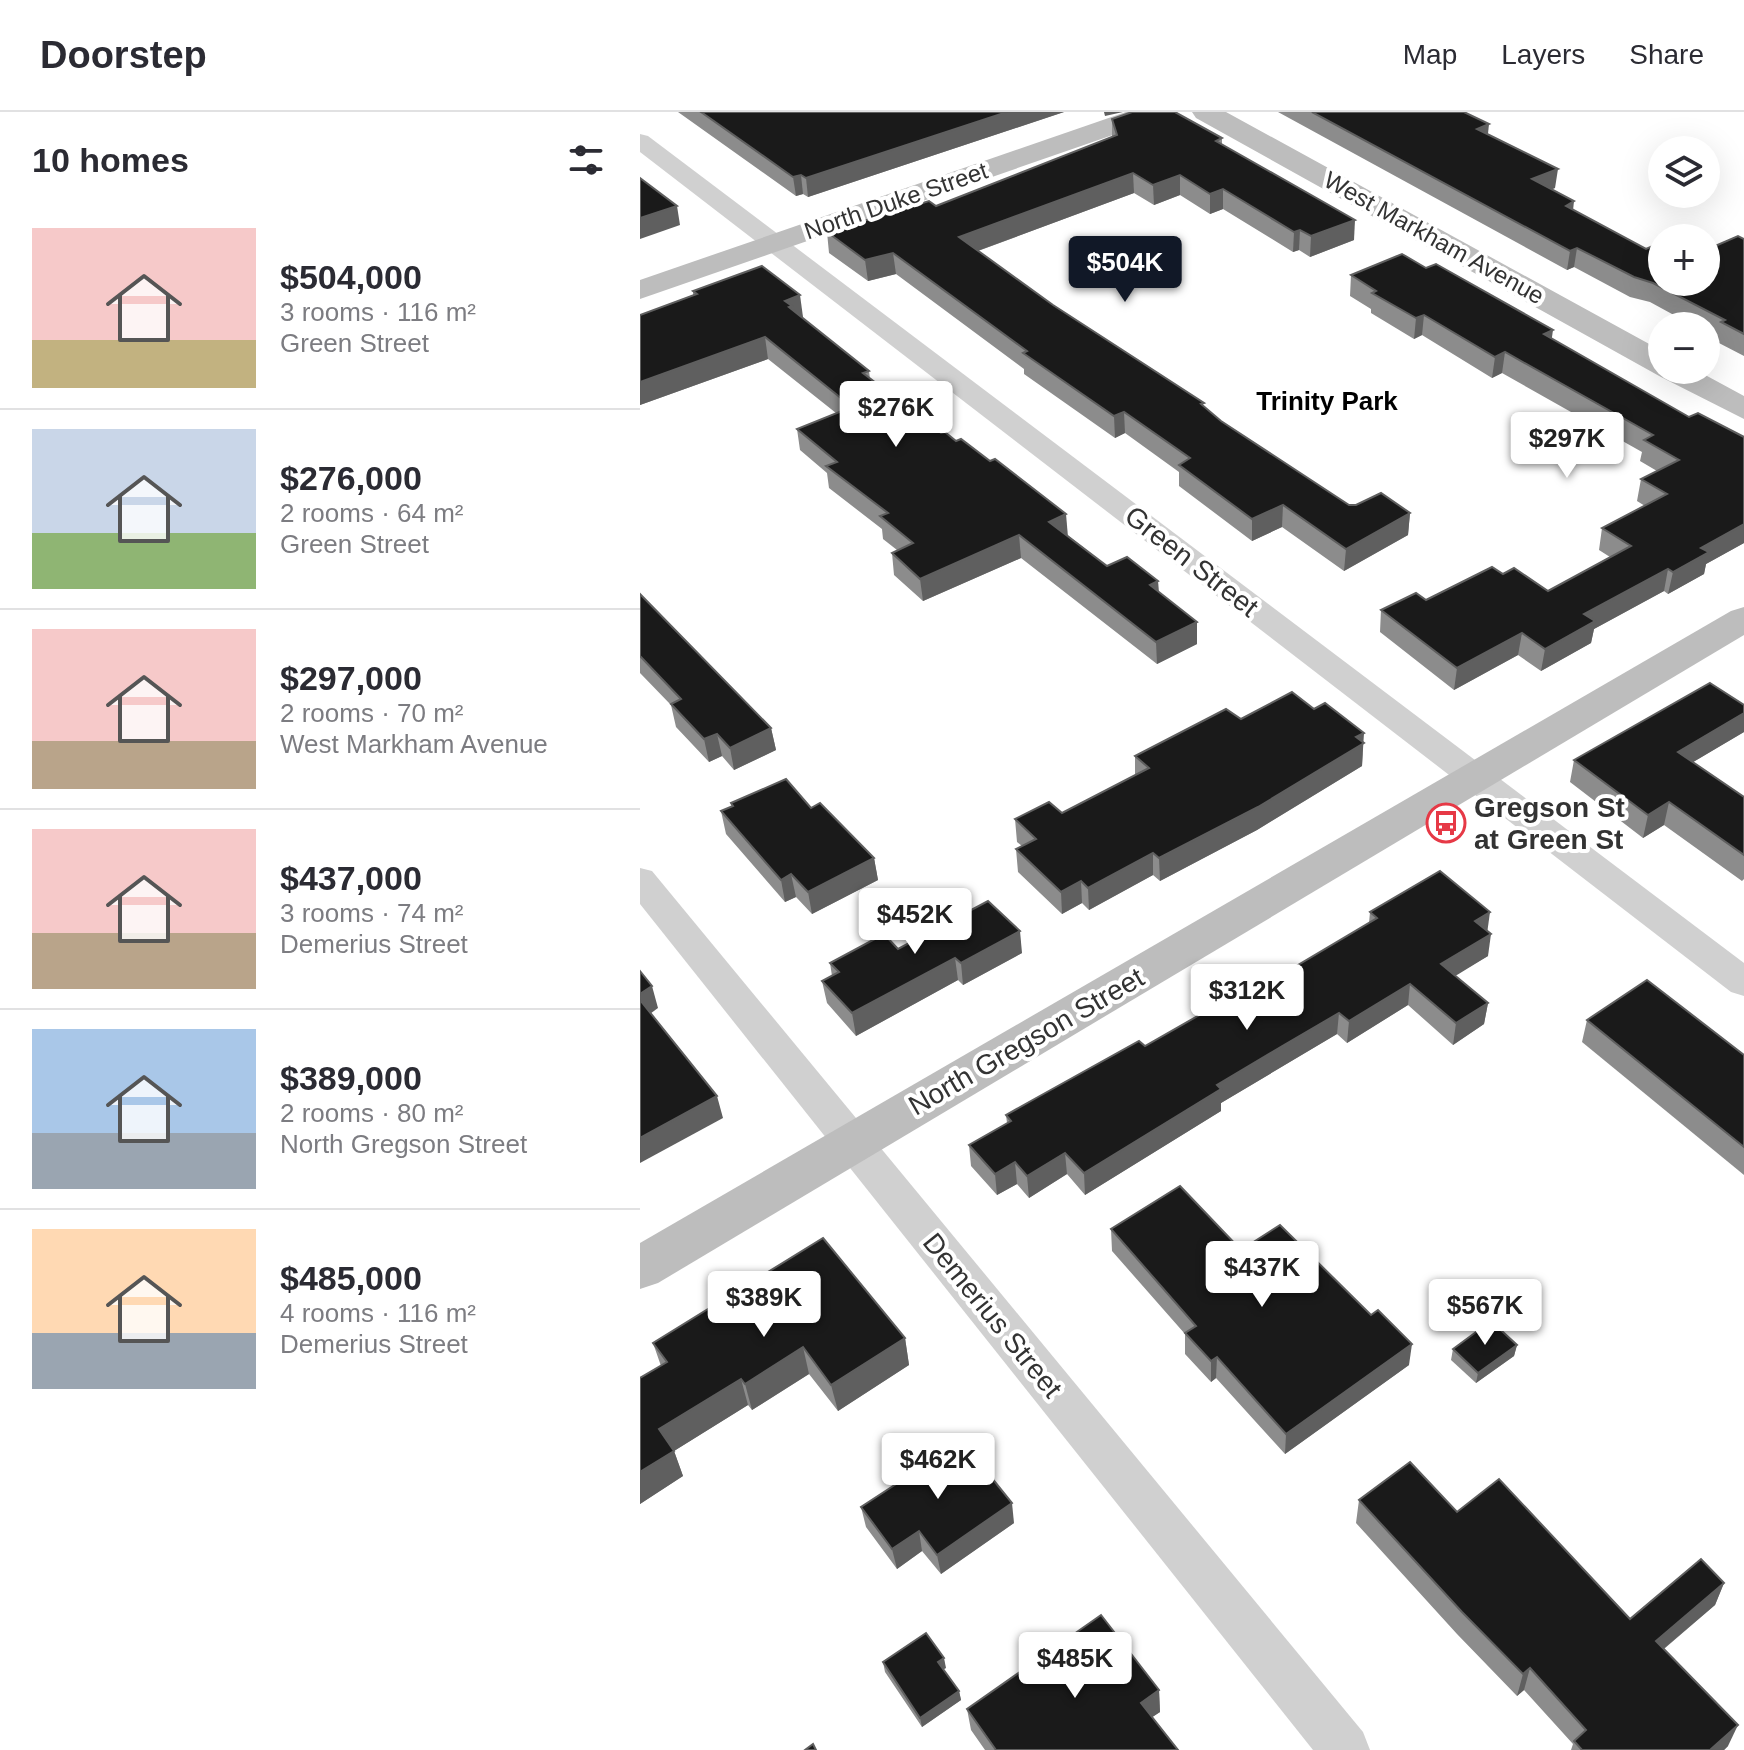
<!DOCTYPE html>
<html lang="en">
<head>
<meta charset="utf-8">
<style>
	body { margin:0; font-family:Helvetica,sans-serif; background:#f2f2f3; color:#2b2b33; height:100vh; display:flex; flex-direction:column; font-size:30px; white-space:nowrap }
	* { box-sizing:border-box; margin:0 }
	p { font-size:26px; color:#7c7c81 }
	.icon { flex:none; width:44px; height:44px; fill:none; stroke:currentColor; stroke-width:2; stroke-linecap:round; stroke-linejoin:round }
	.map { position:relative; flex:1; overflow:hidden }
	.details { display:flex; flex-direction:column; background:#fff; width:640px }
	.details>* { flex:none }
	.buttons { position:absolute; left:1008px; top:24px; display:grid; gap:16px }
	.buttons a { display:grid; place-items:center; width:72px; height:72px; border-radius:50%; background:#fff; box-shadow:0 8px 32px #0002; font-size:40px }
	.price { position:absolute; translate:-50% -68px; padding:0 18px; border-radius:8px; background:#fff; color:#222; font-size:26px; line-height:52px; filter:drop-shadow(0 2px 4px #0008) }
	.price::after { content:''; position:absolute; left:50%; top:48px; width:24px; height:18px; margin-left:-12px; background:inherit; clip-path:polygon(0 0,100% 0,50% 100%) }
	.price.on { background:#111827; color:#fff }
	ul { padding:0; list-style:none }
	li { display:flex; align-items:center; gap:24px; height:200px; padding:0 32px }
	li+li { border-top:2px solid #e1e1e2 }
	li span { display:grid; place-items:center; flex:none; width:224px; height:160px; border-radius:0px; color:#555 }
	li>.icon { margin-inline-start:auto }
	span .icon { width:96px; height:96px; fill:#fffc; stroke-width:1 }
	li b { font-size:34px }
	h2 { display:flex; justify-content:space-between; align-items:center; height:96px; padding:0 32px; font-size:34px }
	header { display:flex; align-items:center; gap:48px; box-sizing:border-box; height:112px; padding:0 40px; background:#fff; border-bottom:2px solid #e1e1e2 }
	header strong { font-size:38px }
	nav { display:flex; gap:44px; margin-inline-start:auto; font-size:28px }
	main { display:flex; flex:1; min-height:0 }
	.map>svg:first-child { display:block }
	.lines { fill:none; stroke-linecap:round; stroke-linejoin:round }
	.street { fill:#d0d0d0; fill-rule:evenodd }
	.secondary { fill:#bdbdbd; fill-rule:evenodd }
	.wall { fill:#8c8c8c }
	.shaded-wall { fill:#5f5f5f }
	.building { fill:#1a1a1a; stroke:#5f5f5f; stroke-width:2 }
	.labels { text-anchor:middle; stroke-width:8; stroke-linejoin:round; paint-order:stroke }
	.far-street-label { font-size:24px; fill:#333; stroke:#fff }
	.far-neighbourhood-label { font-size:26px; font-weight:bold; fill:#000; stroke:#fff }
	.street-label { font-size:28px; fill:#333; stroke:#fff }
	.poi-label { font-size:28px; font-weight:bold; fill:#333; stroke:#fff; text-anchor:start }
</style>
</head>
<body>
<header>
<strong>Doorstep</strong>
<nav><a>Map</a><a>Layers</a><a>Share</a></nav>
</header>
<main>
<section class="details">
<h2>10 homes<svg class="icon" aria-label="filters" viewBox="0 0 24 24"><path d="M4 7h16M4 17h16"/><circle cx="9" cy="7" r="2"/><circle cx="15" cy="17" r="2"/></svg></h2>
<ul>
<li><span style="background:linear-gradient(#f6c9c9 70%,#c2b280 0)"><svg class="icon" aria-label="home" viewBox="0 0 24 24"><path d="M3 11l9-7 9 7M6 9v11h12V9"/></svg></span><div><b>$504,000</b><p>3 rooms · 116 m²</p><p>Green Street</p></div></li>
<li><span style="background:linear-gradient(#c9d6e8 65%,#8fb573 0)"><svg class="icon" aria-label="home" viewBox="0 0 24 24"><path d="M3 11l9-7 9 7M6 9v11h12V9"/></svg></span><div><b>$276,000</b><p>2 rooms · 64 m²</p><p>Green Street</p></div></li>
<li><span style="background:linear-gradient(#f6c9c9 70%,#b9a48a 0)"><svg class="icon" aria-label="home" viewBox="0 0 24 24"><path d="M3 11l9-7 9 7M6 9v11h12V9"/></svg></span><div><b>$297,000</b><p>2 rooms · 70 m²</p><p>West Markham Avenue</p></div></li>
<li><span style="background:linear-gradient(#f6c9c9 65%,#b9a48a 0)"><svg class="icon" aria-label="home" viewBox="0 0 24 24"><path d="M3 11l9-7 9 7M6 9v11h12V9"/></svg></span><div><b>$437,000</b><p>3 rooms · 74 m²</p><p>Demerius Street</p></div></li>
<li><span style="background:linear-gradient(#a9c7e8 65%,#9aa5b1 0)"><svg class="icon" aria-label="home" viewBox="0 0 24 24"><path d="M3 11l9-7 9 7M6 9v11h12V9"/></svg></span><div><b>$389,000</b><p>2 rooms · 80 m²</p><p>North Gregson Street</p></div></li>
<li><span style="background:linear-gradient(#ffd9b3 65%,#9aa5b1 0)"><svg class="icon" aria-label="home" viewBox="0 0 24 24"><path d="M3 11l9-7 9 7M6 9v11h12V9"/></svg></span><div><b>$485,000</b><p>4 rooms · 116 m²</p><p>Demerius Street</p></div></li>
</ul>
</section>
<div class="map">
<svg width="1104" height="1638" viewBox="0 0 1104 1638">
	<rect width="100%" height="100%" fill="#fff"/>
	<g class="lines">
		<g class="street">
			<polygon points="0,22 8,24 1104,851 1104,884 1091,880 0,40"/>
			<polygon points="0,756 12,759 723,1620 730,1638 673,1638 0,792"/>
		</g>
		<g class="secondary">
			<polygon points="486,0 526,0 522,6 0,187 0,168"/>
			<polygon points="552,0 586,0 1022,239 1022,258 1056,258 1104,284 1104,307 1021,265 556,6"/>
			<polygon points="1104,495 1104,523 18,1171 0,1177 0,1131 1091,499"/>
		</g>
	</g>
	<g class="wall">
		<polygon points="38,0 424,0 168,85 163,82 156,84"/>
		<polygon points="638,0 824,0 848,22 915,76 912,77 933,98 1022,170 1104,127 1104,244 1077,230 1078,227 1066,220 1066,214 1054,214 1010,190 990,185 934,155 927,158"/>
		<polygon points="472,7 582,26 582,32 714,128 670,145 659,138 653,140 583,97 570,102 540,83 514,93 494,81 338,139 413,193 564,295 581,309 709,393 770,401 768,423 704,459 642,415 612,429 539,374 539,360 485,321 475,326 384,262 384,257 256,162 228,169 189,141 187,120 296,94 472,25"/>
		<polygon points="711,163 912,227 1049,305 1104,325 1104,431 1066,452 1064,462 1028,482 1024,479 954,517 951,531 901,559 878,543 814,578 740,520 741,498 786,488 863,462 908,479 970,445 959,438 962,416 1005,394 997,389 1001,367 1017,359 1000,349 1002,340 862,261 852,266 782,223 774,227 731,201 731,197 710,184"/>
		<polygon points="53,179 163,205 161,205 229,259 230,267 467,454 518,469 519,480 557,532 517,552 381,446 283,489 254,463 252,441 257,438 243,427 242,417 189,376 187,361 160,338 157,317 196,301 128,247 0,293 0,203 53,183"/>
		<polygon points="0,482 131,616 136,638 94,658 82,644 69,650 36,615 31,593 0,561"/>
		<polygon points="1104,593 1104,620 1053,650 1104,685 1104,767 1102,769 1024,713 1003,726 930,670 934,648"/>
		<polygon points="674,597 723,631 722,654 617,718 520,769 513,763 449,798 442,791 422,802 378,760 376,737 382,734 377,730 375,707 422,701 495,663 495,644 601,607"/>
		<polygon points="91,691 171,696 234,746 238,768 172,802 156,785 145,790 86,722 81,699 92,694"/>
		<polygon points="730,800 847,819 848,844 815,863 848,891 844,912 813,933 768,893 707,931 697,922 581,991 581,999 445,1083 427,1062 389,1086 377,1072 357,1083 331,1054 329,1033 367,1011 366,1003 505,934 567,898 567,894 585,883 585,878 626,872 729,811"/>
		<polygon points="258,837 382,841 323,873 318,868 216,924 187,891 182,869 192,864 190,851"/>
		<polygon points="947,908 1104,943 1104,1063 942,930"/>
		<polygon points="471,1117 601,1138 769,1253 645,1342 576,1266 571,1270 545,1242 545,1222 472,1139"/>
		<polygon points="265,1226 269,1253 198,1299 169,1262 112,1298 108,1293 34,1339 43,1364 0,1392 0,1266 21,1254 13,1231"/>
		<polygon points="877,1233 874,1244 836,1271 811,1248 813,1237"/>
		<polygon points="719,1388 817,1400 990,1507 1084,1471 1075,1493 1024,1537 1088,1634 1084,1638 931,1638 933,1632 884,1578 877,1584 817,1522 716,1411"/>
		<polygon points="221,1395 374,1411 301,1462 282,1439 257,1457 226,1415"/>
		<polygon points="243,1550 306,1556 303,1557 319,1579 321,1588 282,1615 245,1560"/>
		<polygon points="519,1578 520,1600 512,1605 538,1638 345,1638 331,1618 327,1597"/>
	</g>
	<g class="shaded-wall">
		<polygon points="367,0 424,0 168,85 166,66"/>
		<polygon points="464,0 483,0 465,4"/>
		<polygon points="849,12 847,31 837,17"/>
		<polygon points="918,57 915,76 890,86 892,67"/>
		<polygon points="493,61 494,81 321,145 319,125"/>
		<polygon points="161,63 163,82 156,84 153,65"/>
		<polygon points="540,63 540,83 514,93 513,73"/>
		<polygon points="583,77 583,97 570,102 570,82"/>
		<polygon points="934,89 932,108 926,94"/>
		<polygon points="37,94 40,113 0,127 0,106"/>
		<polygon points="715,108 714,128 670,145 671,124"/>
		<polygon points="660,118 659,138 653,140 654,120"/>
		<polygon points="937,136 934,155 927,158 930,139"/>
		<polygon points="253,141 256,162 228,169 225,148"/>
		<polygon points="160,183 163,205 154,208 145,189"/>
		<polygon points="784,203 782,223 774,227 776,206"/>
		<polygon points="913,218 910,239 904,222"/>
		<polygon points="125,225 128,247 0,293 0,270"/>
		<polygon points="865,240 862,261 852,266 855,245"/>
		<polygon points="484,300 485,321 475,326 474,304"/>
		<polygon points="643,393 642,415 612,429 612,407"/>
		<polygon points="770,401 768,423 704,459 706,437"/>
		<polygon points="426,402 428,425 409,410"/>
		<polygon points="1104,412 1104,431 1066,452 1064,462 1028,482 1033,460 1061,436"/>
		<polygon points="379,423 381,446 283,489 280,467"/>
		<polygon points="1028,457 1024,479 954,517 951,531 901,559 905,537 944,502"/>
		<polygon points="518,469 519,492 510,473"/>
		<polygon points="557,510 557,532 517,552 516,530"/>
		<polygon points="882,521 878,543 814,578 817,556"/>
		<polygon points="1104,601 1104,620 1033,662 1038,640"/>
		<polygon points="131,616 136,638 94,658 90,636"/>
		<polygon points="724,621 722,654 617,718 520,769 519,746"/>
		<polygon points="77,622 82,644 69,650 64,627"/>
		<polygon points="1029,690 1024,713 1003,726 1008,703"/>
		<polygon points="513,741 513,763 449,798 448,776"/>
		<polygon points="234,746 238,768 172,802 168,780"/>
		<polygon points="151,762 156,785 145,790 141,768"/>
		<polygon points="441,769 442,791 422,802 421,780"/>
		<polygon points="850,800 847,822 835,809"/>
		<polygon points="380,819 382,841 323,873 321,851"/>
		<polygon points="851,822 848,844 799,874 801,852"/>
		<polygon points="315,846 318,868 216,924 212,901"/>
		<polygon points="770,872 768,893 707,931 709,909"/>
		<polygon points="12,874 18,896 3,907 0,896 0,882"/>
		<polygon points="848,891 844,912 813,933 816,911"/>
		<polygon points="699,901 697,922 581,991 581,999 445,1083 444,1061 577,973"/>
		<polygon points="77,984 83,1006 0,1051 0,1026"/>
		<polygon points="425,1041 427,1062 389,1086 387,1064"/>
		<polygon points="375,1050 377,1072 357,1083 355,1062"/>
		<polygon points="265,1226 269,1253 198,1299 191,1273"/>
		<polygon points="772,1232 769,1253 645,1342 646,1322"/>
		<polygon points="877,1233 874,1244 836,1271 838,1261"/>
		<polygon points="163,1235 169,1262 112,1298 105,1272"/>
		<polygon points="577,1245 576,1266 571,1270 571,1249"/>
		<polygon points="101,1267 108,1293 34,1339 43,1364 0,1392 0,1360 19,1317"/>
		<polygon points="372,1391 374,1411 301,1462 297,1443"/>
		<polygon points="279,1419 282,1439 257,1457 252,1437"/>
		<polygon points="1084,1471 1075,1493 1008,1550 1016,1529"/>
		<polygon points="304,1546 306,1556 300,1559 298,1550"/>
		<polygon points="890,1556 884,1578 877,1584 883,1562"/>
		<polygon points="519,1578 520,1600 502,1612 501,1591"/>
		<polygon points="319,1579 321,1588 282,1615 280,1606"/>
		<polygon points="1098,1613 1088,1634 1084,1638 1070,1638"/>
	</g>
	<g class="building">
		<polygon points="61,0 367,0 166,66 161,63 153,65"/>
		<polygon points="492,0 535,0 582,26 576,29 715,108 671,124 660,118 654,120 583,77 570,82 540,63 513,73 493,61 319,125 413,193 564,291 561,292 581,309 709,393 716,393 741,381 770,401 706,437 643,393 612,407 539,353 550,346 484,300 474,304 383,241 387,239 253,141 225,148 187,120 289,89 296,94 477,23 472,7"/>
		<polygon points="672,0 824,0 849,12 837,17 918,57 892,67 934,89 926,94 1006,137 1022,130 1022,170 1066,170 1066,138 1098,124 1104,127 1104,222 1081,210 1085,208 1013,171 994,165 937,136 930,139"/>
		<polygon points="0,66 37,94 0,106"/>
		<polygon points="762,142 786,156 796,152 913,218 904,222 1049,305 1058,301 1104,325 1104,412 1061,436 1069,440 1033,460 1028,457 944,502 955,509 905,537 882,521 817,556 741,498 776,481 786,488 852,455 863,462 874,456 908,479 991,434 962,416 1027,382 1001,367 1039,348 1004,328 1013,323 865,240 855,245 784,203 776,206 732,181 736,179 711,163"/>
		<polygon points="122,154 160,183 145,189 152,194 149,195 229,259 223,261 301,321 305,320 316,329 321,327 350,349 355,347 426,402 409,410 467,454 487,445 518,469 510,473 557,510 516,530 379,423 280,467 252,441 273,431 240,404 248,401 186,354 197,350 157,317 212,295 125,225 0,270 0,203 57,182 53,179"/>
		<polygon points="0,482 131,616 90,636 77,622 64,627 31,592 41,587 0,544"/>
		<polygon points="1070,571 1104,593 1104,601 1038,640 1104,685 1104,743 1029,690 1008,703 934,648"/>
		<polygon points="652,580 674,597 685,591 724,621 716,625 724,631 618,695 519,746 513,741 448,776 441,769 421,780 376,737 396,727 375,707 409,690 422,701 509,656 495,644 586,597 601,607"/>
		<polygon points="146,667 171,696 180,691 234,746 168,780 151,762 141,768 81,699 93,694 91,691"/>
		<polygon points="800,759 850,800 835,809 851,822 801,852 848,891 816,911 770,872 709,909 699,901 644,933 577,973 581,977 444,1061 425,1041 387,1064 375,1050 355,1062 329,1033 371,1009 366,1003 398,985 499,929 505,934 570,897 567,894 589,881 585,878 614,861 626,872 737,806 730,800"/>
		<polygon points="348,789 380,819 321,851 315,846 212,901 182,869 199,860 190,851 244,822 258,837"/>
		<polygon points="0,859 12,874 0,882"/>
		<polygon points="1007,868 1104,943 1104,1035 947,908"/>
		<polygon points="0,888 77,984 0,1026"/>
		<polygon points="540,1074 601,1138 640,1113 731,1203 738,1198 772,1232 646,1322 577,1245 571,1249 545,1221 556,1214 471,1117"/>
		<polygon points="183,1126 265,1226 191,1273 163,1235 105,1272 101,1267 19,1317 34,1339 0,1360 0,1266 27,1250 13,1231"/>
		<polygon points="851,1209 877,1233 838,1261 813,1237"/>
		<polygon points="322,1329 372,1391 297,1443 279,1419 252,1437 221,1395"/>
		<polygon points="770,1350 817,1400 859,1367 990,1507 1061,1447 1084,1471 1016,1529 1098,1613 1070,1638 942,1638 934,1629 946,1618 890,1556 883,1562 822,1500 719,1388"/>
		<polygon points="461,1503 519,1578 501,1591 538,1638 356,1638 327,1597"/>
		<polygon points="286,1521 304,1546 298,1550 319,1579 280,1606 243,1550"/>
		<polygon points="173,1632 176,1638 165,1638"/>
	</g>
	<defs>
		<symbol id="bus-ring" viewBox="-11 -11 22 22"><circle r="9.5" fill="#fff" stroke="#e63946" stroke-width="1.5"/><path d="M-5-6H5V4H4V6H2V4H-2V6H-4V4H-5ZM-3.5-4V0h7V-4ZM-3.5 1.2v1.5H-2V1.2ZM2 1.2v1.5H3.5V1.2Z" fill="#e63946"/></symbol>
	</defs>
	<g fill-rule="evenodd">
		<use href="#bus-ring" x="784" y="689" width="44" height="44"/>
	</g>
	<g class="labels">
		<g class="far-street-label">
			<text transform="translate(256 89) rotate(-19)" y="8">North Duke Street</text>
			<text transform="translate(794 126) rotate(29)" y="8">West Markham Avenue</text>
		</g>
		<g class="far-neighbourhood-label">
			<text x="687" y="298">Trinity Park</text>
		</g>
		<g class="street-label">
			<text transform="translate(552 449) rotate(38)" y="10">Green Street</text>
			<text transform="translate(386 929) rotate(-30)" y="10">North Gregson Street</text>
			<text transform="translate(353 1203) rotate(51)" y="10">Demerius Street</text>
		</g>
		<g class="poi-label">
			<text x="834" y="705">Gregson St<tspan x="834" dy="32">at Green St</tspan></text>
		</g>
	</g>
</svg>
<div class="buttons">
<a><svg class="icon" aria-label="layers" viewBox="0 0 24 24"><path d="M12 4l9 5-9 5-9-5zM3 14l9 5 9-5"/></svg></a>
<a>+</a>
<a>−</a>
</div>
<b class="price on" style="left:485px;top:192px">$504K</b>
<b class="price" style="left:256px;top:337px">$276K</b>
<b class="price" style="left:927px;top:368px">$297K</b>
<b class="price" style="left:275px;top:844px">$452K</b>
<b class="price" style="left:607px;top:920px">$312K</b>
<b class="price" style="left:622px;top:1197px">$437K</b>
<b class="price" style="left:124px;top:1227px">$389K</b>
<b class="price" style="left:845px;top:1235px">$567K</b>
<b class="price" style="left:298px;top:1389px">$462K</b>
<b class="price" style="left:435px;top:1588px">$485K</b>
</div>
</main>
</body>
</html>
